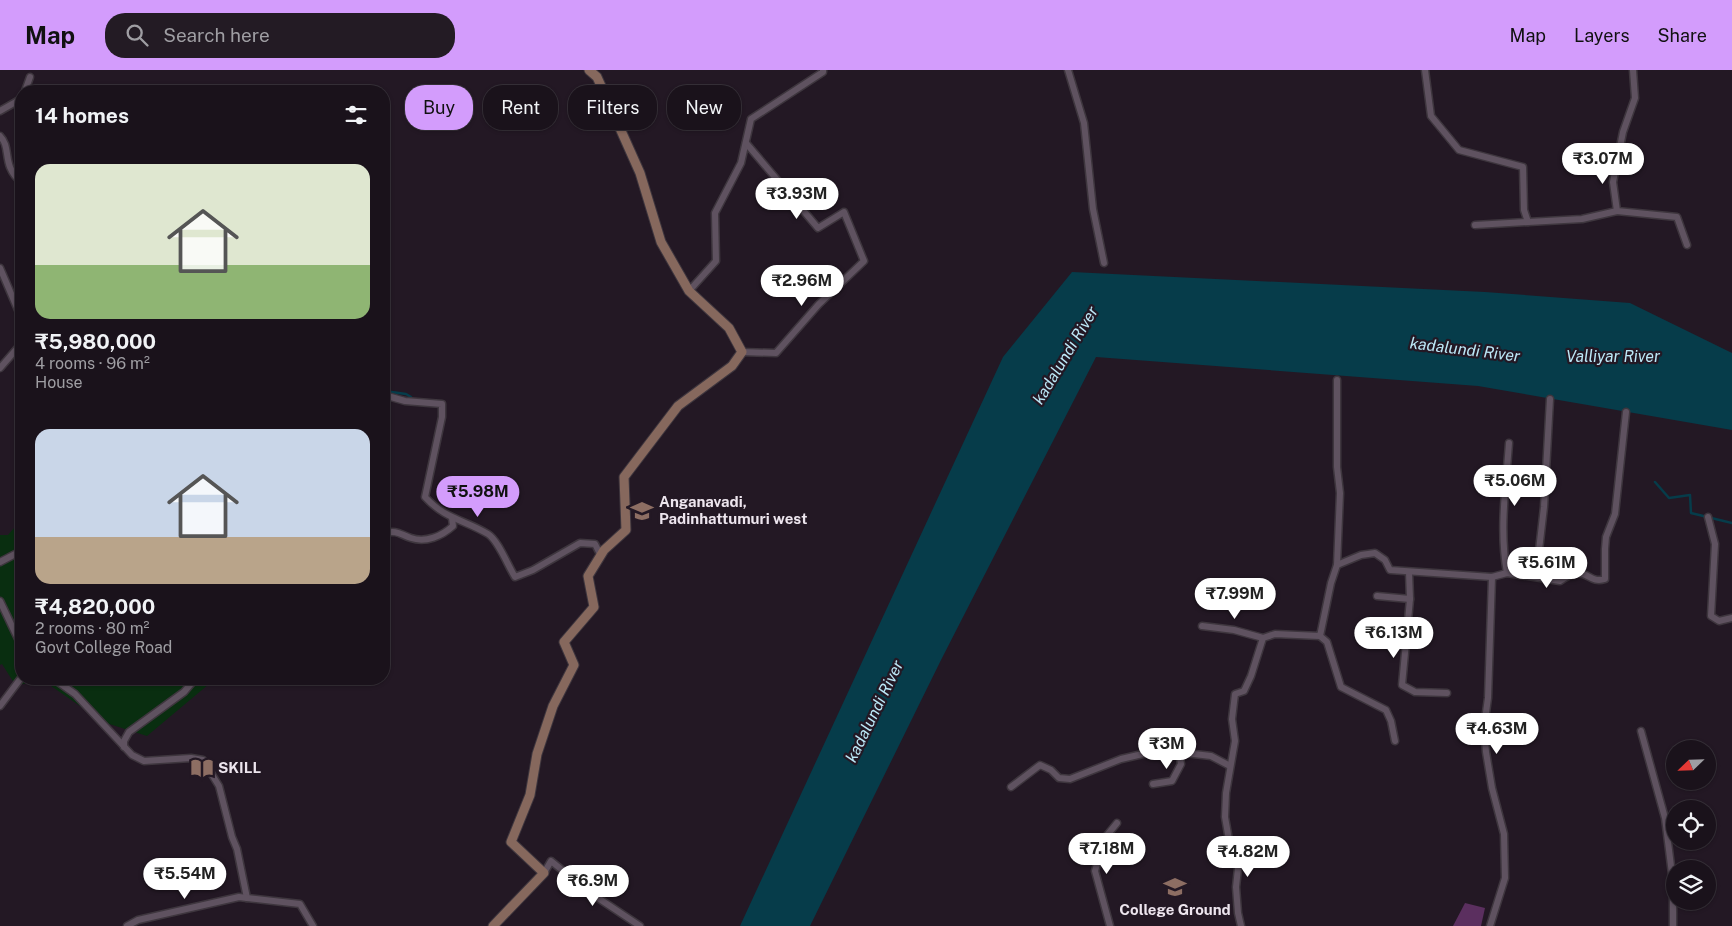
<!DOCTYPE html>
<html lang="en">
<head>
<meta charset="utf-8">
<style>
	body { margin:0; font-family:"Public Sans",sans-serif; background:#231b24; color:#f1f3f6; height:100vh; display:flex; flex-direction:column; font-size:19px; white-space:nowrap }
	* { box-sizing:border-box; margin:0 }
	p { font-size:16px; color:#9f9ea3 }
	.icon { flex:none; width:28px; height:28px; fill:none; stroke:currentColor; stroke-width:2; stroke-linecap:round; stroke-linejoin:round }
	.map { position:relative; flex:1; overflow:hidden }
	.panel { position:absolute; left:15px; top:15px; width:375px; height:600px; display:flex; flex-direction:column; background:#1a121b; border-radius:20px; box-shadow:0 1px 4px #0004,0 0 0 1px #38323a }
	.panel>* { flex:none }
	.hud { position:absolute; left:405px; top:15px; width:475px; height:45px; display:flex; gap:10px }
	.needle { width:32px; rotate:247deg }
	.controls { position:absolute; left:1666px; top:670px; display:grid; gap:10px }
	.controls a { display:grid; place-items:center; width:50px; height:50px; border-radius:50%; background:#1a121b; box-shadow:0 1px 4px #0004,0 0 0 1px #38323a; font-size:25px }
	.price { position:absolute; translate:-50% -42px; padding:0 11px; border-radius:18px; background:#fff; color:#222; font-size:16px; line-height:32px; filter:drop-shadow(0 1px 2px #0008) }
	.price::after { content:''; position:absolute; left:50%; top:30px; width:15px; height:11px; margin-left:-8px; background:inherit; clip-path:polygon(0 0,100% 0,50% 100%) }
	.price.active { background:#d39cfc; color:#111 }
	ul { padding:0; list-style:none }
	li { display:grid; align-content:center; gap:10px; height:265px; padding:0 20px }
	li span { display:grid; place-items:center; height:155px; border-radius:15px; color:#555 }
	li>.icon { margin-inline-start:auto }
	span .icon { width:90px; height:90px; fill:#fffc; stroke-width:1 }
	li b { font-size:21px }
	h2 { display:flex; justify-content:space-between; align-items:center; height:60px; padding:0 20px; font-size:21px }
	.pill { padding:0 18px; border-radius:20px; background:#1a121b; box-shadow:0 1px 4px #0004,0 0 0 1px #38323a; font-size:18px; line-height:45px }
	.pill.active { background:#d39cfc; color:#111 }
	header { display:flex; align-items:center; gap:30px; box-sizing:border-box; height:70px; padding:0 25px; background:#d39cfc; color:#111 }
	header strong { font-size:24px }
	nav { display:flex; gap:28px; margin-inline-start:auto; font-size:18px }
	.search { width:350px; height:45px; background:#231b24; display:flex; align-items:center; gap:12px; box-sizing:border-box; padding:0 18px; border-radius:20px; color:#9f9ea3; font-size:19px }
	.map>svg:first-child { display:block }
	.green { fill:#092e10 }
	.water { fill:#063c4a }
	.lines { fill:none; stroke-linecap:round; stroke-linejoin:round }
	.stream { stroke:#063c4a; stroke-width:2.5 }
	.building { fill:#5b2f5f }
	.street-casing { stroke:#3e363e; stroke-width:9 }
	.secondary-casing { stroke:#3e363e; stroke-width:11 }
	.street { stroke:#5f5260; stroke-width:6 }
	.secondary { stroke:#86685d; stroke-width:9 }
	.labels { text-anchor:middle; stroke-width:4.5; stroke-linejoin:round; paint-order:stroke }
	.poi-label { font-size:15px; font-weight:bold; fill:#ede5ee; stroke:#231824; text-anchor:start }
	.water-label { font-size:16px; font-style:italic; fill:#bce8f7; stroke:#231824 }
</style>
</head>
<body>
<header>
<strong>Map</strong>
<div class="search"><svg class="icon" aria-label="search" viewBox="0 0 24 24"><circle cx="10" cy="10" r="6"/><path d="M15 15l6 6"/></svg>Search here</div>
<nav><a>Map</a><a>Layers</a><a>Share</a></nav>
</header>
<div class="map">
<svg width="1732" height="856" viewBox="0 0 1732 856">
	<rect width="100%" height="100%" fill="#231824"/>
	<polygon class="green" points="21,450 21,609 215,609 147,666 103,652 41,609 16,616 2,594 0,595 0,465 8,465"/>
	<polygon class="water" points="1072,202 1485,222 1630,233 1732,283 1732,360 1478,316 1096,287 941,590 810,856 740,856 1003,287"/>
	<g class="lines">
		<g class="stream">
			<polyline points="384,321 406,324 411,327"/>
			<polyline points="1655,412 1669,428 1690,425 1691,443 1732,453"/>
		</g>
	</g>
	<polygon class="building" points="1465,833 1485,838 1481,856 1453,856"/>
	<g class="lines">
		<defs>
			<g id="street">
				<polyline points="1068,0 1084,53 1093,139 1104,193"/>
				<polyline points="1425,0 1431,46 1459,80 1523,97 1524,140 1528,152 1582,149 1617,141"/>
				<polyline points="1633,0 1635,28 1623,62 1613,112 1617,141 1677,147 1687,175"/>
				<polyline points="25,21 30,7"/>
				<polyline points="0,41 21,29"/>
				<path d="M0 66C12 78 1 95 21 112"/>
				<polyline points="1475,155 1528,152"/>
				<polyline points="0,198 21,247"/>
				<polyline points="689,221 716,191 715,143 741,93 751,49 823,2 823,0"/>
				<polyline points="742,282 776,283 819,234 864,191 844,142 818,158 746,73"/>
				<polyline points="0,298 21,274"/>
				<path d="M384 325 405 331 442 334V347L425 427C445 449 465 450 488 464 498 470 508 496 515 507L533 500 580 473 595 474 601 486"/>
				<polyline points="1708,447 1715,474 1711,546 1719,551 1732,548"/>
				<path d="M384 463C398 460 399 464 411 468 426 473 442 466 453 456L452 448"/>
				<polyline points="0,492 21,481"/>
				<polyline points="1337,495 1340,423 1337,397 1337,310"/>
				<polyline points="1409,502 1410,529 1402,615 1415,622 1447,623"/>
				<path d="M1507 503C1499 460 1506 416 1509 373"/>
				<polyline points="1536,506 1544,437 1550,329"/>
				<polyline points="1377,526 1410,529"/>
				<polyline points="0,531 21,575"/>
				<polyline points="1202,556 1234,560 1263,568"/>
				<polyline points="1320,566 1327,572 1341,617 1386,640 1391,651 1395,671"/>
				<polyline points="54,609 75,624 132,685 144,691 191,688 203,690 219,716 232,767 237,779 247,828 300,834 313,856"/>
				<polyline points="0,636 21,608"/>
				<polyline points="1641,661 1665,748 1673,812 1673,856"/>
				<polyline points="124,677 124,671 129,662 184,622 195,609"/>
				<polyline points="1153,714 1172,711 1181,694 1179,682"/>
				<polyline points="1011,717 1040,695 1051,700 1059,708 1070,709 1121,689 1160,680 1211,686 1230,696"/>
				<polyline points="544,803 551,791 589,822 640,856"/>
				<polyline points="127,856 138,850 239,827 247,828"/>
				<polyline points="1110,856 1095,801 1104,769 1117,753"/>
				<path d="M1241 856 1238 843 1236 817 1239 789 1229 770 1225 747 1226 723 1235 671 1232 649 1235 624 1244 621 1251 606 1263 568 1275 564 1320 566 1331 513 1337 495 1361 485 1375 483 1385 490 1390 500 1492 507 1507 503 1560 511C1588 492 1586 515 1605 509V479L1606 467 1615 444 1626 342"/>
				<polyline points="1490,856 1505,808 1504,764 1492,718 1486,682 1484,657 1488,628 1492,507"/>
			</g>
			<polyline id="secondary" points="493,856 544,803 511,772 530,725 537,684 553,636 574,595 564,572 594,537 588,506 604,480 626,460 624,407 678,336 732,296 742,282 729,258 689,221 661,172 640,103 597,7 589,0"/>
		</defs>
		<use href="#street" class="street-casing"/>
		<use href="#secondary" class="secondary-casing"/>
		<use href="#street" class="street"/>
		<use href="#secondary" class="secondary"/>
	</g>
	<defs>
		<symbol id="school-bare" viewBox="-9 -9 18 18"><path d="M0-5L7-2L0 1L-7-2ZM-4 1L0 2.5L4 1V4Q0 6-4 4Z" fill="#8d6e63" stroke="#231824" stroke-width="2.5" paint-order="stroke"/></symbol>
		<symbol id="library-bare" viewBox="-9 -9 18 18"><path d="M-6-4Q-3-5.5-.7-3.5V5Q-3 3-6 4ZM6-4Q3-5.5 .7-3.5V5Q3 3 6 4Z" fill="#8d6e63" stroke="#231824" stroke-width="2.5" paint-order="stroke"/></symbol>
		<symbol id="university-bare" viewBox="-9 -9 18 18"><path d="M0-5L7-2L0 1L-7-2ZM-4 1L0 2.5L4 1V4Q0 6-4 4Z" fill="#8d6e63" stroke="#231824" stroke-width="2.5" paint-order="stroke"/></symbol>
	</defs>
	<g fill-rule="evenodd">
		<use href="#school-bare" x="626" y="425" width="32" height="32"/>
		<use href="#library-bare" x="186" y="682" width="32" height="32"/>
		<use href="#university-bare" x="1159" y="801" width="32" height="32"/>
	</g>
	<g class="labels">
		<g class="poi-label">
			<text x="659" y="437">Anganavadi,<tspan x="659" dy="17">Padinhattumuri west</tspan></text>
			<text x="218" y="703">SKILL</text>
			<text x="1175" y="845" text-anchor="middle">College Ground</text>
		</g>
		<g class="water-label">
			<text transform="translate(1465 279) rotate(7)" y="6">kadalundi River</text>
			<text transform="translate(1065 285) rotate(-59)" y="6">kadalundi River</text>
			<text x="1613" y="292">Valliyar River</text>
			<text transform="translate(874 641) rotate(-64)" y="6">kadalundi River</text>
		</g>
	</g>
</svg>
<div class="controls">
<a><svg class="needle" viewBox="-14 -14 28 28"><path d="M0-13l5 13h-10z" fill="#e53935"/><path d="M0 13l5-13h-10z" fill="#9f9ea3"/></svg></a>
<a><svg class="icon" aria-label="locate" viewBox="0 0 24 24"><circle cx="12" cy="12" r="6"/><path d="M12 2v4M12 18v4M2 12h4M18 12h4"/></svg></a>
<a><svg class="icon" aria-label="layers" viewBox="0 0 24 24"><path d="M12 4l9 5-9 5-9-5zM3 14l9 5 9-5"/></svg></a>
</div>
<b class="price" style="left:1603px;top:115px">₹3.07M</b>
<b class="price" style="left:797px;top:150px">₹3.93M</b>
<b class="price" style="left:802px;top:237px">₹2.96M</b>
<b class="price" style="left:1515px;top:437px">₹5.06M</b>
<b class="price active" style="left:478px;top:448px">₹5.98M</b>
<b class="price" style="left:1547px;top:519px">₹5.61M</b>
<b class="price" style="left:1235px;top:550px">₹7.99M</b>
<b class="price" style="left:1394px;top:589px">₹6.13M</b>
<b class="price" style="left:1497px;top:685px">₹4.63M</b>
<b class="price" style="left:1167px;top:700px">₹3M</b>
<b class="price" style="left:1107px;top:805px">₹7.18M</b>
<b class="price" style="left:1248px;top:808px">₹4.82M</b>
<b class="price" style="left:185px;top:830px">₹5.54M</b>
<b class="price" style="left:593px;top:837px">₹6.9M</b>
<div class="hud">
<a class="pill active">Buy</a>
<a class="pill">Rent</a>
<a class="pill">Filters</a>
<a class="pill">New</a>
</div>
<section class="panel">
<h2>14 homes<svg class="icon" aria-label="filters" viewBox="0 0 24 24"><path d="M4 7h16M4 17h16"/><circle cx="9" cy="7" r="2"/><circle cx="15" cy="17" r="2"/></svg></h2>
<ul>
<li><span style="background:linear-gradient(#dfe7d0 65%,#8fb573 0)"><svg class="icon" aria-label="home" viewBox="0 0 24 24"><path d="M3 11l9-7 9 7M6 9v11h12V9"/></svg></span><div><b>₹5,980,000</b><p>4 rooms · 96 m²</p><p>House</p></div></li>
<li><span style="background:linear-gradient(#c9d6e8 70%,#b9a48a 0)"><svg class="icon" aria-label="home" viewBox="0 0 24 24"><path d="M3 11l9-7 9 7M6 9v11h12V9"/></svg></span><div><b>₹4,820,000</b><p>2 rooms · 80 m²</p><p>Govt College Road</p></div></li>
</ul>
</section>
</div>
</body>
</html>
